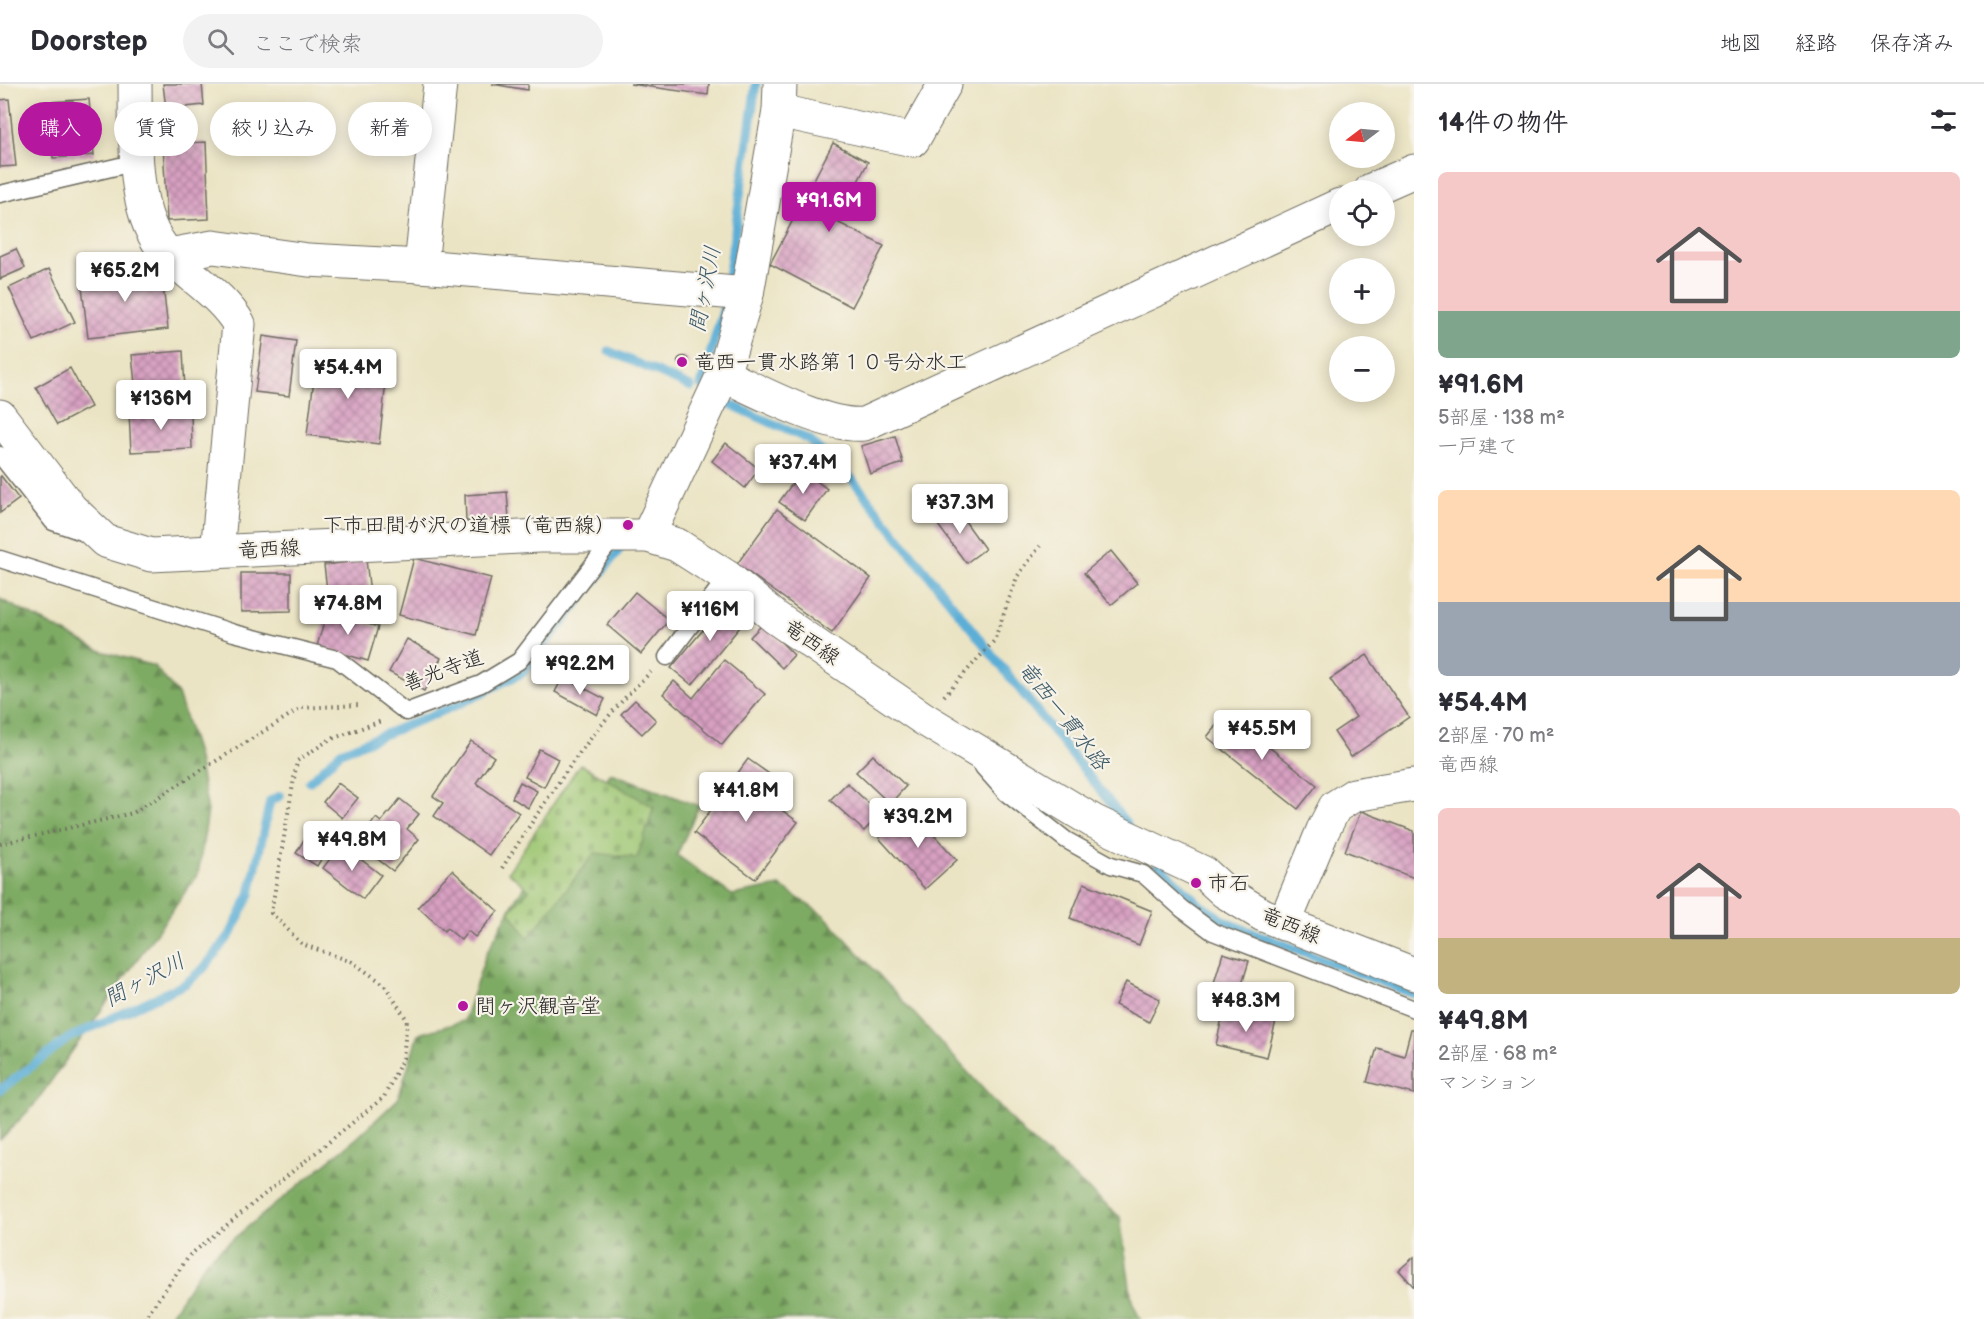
<!DOCTYPE html>
<html lang="ja">
<head>
<meta charset="utf-8">
<style>
	body { margin:0; font-family:"Balsamiq Sans","Klee One",sans-serif; background:#f2f2f3; color:#2b2b33; height:100vh; display:flex; flex-direction:column; font-size:22px; white-space:nowrap }
	* { box-sizing:border-box; margin:0 }
	p { font-size:20px; color:#7c7c81 }
	.icon { flex:none; width:33px; height:33px; fill:none; stroke:currentColor; stroke-width:2; stroke-linecap:round; stroke-linejoin:round }
	.map { position:relative; flex:1; overflow:hidden }
	.panel { display:flex; flex-direction:column; background:#fff; width:570px }
	.panel>* { flex:none }
	.top-card { position:absolute; left:18px; top:18px; width:570px; height:54px; display:flex; gap:12px }
	.needle { width:39px; rotate:254deg }
	.buttons { position:absolute; left:1329px; top:18px; display:grid; gap:12px }
	.buttons a { display:grid; place-items:center; width:66px; height:66px; border-radius:50%; background:#fff; box-shadow:0 3px 15px #0003; font-size:30px }
	.price { position:absolute; translate:-50% -51px; padding:0 14px; border-radius:6px; background:#fff; color:#222; font-size:20px; line-height:39px; filter:drop-shadow(0 2px 3px #0008) }
	.price::after { content:''; position:absolute; left:50%; top:36px; width:18px; height:14px; margin-left:-9px; background:inherit; clip-path:polygon(0 0,100% 0,50% 100%) }
	.price.on { background:#b5179e; color:#fff }
	ul { padding:0; list-style:none }
	li { display:grid; align-content:center; gap:12px; height:318px; padding:0 24px }
	li span { display:grid; place-items:center; height:186px; border-radius:9px; color:#555 }
	li>.icon { margin-inline-start:auto }
	span .icon { width:108px; height:108px; fill:#fffc; stroke-width:1 }
	li b { font-size:26px }
	h2 { display:flex; justify-content:space-between; align-items:center; height:72px; padding:0 24px; font-size:26px }
	.pill { padding:0 21px; border-radius:27px; background:#fff; box-shadow:0 3px 15px #0003; font-size:21px; line-height:54px }
	.pill.on { background:#b5179e; color:#fff }
	header { display:flex; align-items:center; gap:36px; box-sizing:border-box; height:84px; padding:0 30px; background:#fff; border-bottom:2px solid #e1e1e2 }
	header strong { font-size:28px }
	nav { display:flex; gap:33px; margin-inline-start:auto; font-size:21px }
	.search { width:420px; height:54px; background:#f2f2f3; display:flex; align-items:center; gap:15px; box-sizing:border-box; padding:0 21px; border-radius:33px; color:#7c7c81; font-size:22px }
	main { display:flex; flex:1; min-height:0 }
	.map>svg:first-child { display:block }
	.forest { fill:url(#forest-firs); stroke:#546b48; stroke-width:1.5 }
	.cemetery { fill:url(#cemetery-stones); stroke:#64784e; stroke-width:1.5 }
	.lines { fill:none; stroke-linecap:round; stroke-linejoin:round }
	.stream { stroke:#5baed6; stroke-width:9 }
	.building { fill:url(#building-cross-hatch) }
	.service-casing { stroke:#6e6c61; stroke-width:19 }
	.minor-casing { stroke:#6e6c61; stroke-width:35 }
	.path { stroke:#6e6c61; stroke-width:4; stroke-dasharray:1.5 4.5; stroke-linecap:butt }
	.service { stroke:#fff; stroke-width:16 }
	.minor { stroke:#fff; stroke-width:33 }
	.poi-dot { fill:#b5179e; stroke:#f7f3e8; stroke-width:2 }
	.labels { text-anchor:middle; stroke-width:4.5; stroke-linejoin:round; paint-order:stroke }
	.poi-label { font-size:21px; fill:#2b2b2b; stroke:#f7f3e8; text-anchor:start }
	.street-label { font-size:21px; fill:#2b2b2b; stroke:#f7f3e8 }
	.water-label { font-size:22px; font-style:italic; fill:#3c5967; stroke:#f7f3e8 }
</style>
</head>
<body>
<header>
<strong>Doorstep</strong>
<div class="search"><svg class="icon" aria-label="search" viewBox="0 0 24 24"><circle cx="10" cy="10" r="6"/><path d="M15 15l6 6"/></svg>ここで検索</div>
<nav><a>地図</a><a>経路</a><a>保存済み</a></nav>
</header>
<main>
<div class="map">
<svg width="1414" height="1235" viewBox="0 0 1414 1235">
	<defs>
		<pattern id="forest-firs" width="22" height="20" patternUnits="userSpaceOnUse" patternTransform="scale(1.5)"><rect width="22" height="20" fill="#7eab64"/><path d="M5 1l3.5 6h-7zM16 11l3.5 6h-7z" fill="#678b53"/></pattern>
		<pattern id="cemetery-stones" width="16" height="16" patternUnits="userSpaceOnUse" patternTransform="scale(1.5)"><rect width="16" height="16" fill="#9dc672"/><path d="M2 7V4a2 2 0 0 1 4 0v3zM10 15v-3a2 2 0 0 1 4 0v3z" fill="#87aa63"/></pattern>
		<pattern id="building-cross-hatch" width="8" height="8" patternUnits="userSpaceOnUse" patternTransform="scale(1.5)"><rect width="8" height="8" fill="#d8a0c2"/><path d="M0 0l8 8M0 8l8-8" fill="none" stroke="#af839e"/></pattern>
	</defs>
	<rect width="100%" height="100%" fill="#f7f3e8"/>
	<filter id="ink" filterUnits="userSpaceOnUse"><feTurbulence type="fractalNoise" baseFrequency=".0167" numOctaves="2"/><feDisplacementMap in="SourceGraphic" scale="12" xChannelSelector="R" yChannelSelector="G"/><feConvolveMatrix kernelMatrix="1 2 1 2 8 2 1 2 1" color-interpolation-filters="sRGB"/></filter>
	<filter id="wash" filterUnits="userSpaceOnUse"><feTurbulence type="fractalNoise" baseFrequency=".008" numOctaves="4" result="noise"/><feDisplacementMap in="SourceGraphic" scale="24" xChannelSelector="R" yChannelSelector="G"/><feGaussianBlur stdDeviation="1.35" result="paint"/><feColorMatrix in="noise" values="0 0 0 0 0 0 0 0 0 0 0 0 0 0 0 0 0 1.4 0 .05"/><feComposite in="paint" operator="in"/></filter>
	<g filter="url(#wash)">
		<rect width="100%" height="100%" fill="#ebe4c4"/>
		<g class="forest">
			<polygon points="0,515 98,566 154,582 178,610 197,670 208,727 198,790 34,1021 0,1056"/>
			<polygon points="611,689 699,722 677,771 732,811 780,802 825,832 1027,1053 1120,1133 1132,1217 1140,1235 168,1235 206,1177 358,1053 398,1015 418,950 464,937 486,870 516,814"/>
		</g>
		<polygon class="cemetery" points="580,680 654,723 637,774 595,769 528,854 509,827 529,806 508,788"/>
		<g class="lines">
			<g class="stream">
				<polyline points="609,267 691,303"/>
				<polyline points="701,301 724,223 756,0"/>
				<polyline points="725,318 809,356 852,395 1127,740"/>
				<polyline points="309,698 341,668 457,621 524,588 619,466"/>
				<polyline points="1158,780 1200,821 1230,840 1414,910"/>
				<polyline points="0,1006 69,954 185,900 204,884 230,851 250,810 270,717 280,712"/>
			</g>
		</g>
		<g id="blocks">
			<g class="building">
				<polygon points="163,0 202,0 204,21 166,25"/>
				<polygon points="492,0 528,0 528,6"/>
				<polygon points="630,0 709,0 708,11"/>
				<polygon points="9,15 16,82 0,83 0,16"/>
				<polygon points="89,15 94,71 53,74 49,18"/>
				<polygon points="206,58 209,135 167,137 163,60"/>
				<polygon points="833,59 868,78 837,138 884,162 852,223 770,180"/>
				<polygon points="16,165 25,184 0,195 0,172"/>
				<polygon points="161,184 168,245 88,254 81,194"/>
				<polygon points="49,185 75,238 34,257 9,204"/>
				<polygon points="263,252 296,257 289,312 255,308"/>
				<polygon points="183,267 185,306 136,310 132,271"/>
				<polygon points="317,271 388,280 379,360 307,351"/>
				<circle cx="683" cy="278" r="5.5"/>
				<polygon points="70,284 91,323 57,341 36,303"/>
				<polygon points="191,327 192,365 131,368 129,329"/>
				<polygon points="895,352 903,379 870,390 861,362"/>
				<polygon points="726,359 759,385 745,404 712,377"/>
				<polygon points="802,386 827,405 805,436 779,418"/>
				<polygon points="1,392 19,415 0,429 0,393"/>
				<polygon points="507,408 509,435 466,437 465,411"/>
				<polygon points="955,423 985,465 966,479 935,437"/>
				<polygon points="777,425 871,494 832,549 737,480"/>
				<polygon points="1111,467 1137,499 1111,521 1084,489"/>
				<polygon points="414,474 491,494 476,551 399,531"/>
				<polygon points="366,476 370,509 328,514 324,481"/>
				<polygon points="241,489 291,489 291,527 241,528"/>
				<polygon points="635,508 669,536 641,570 607,541"/>
				<polygon points="729,515 749,532 692,601 671,584"/>
				<polygon points="327,528 378,543 368,577 317,562"/>
				<polygon points="763,540 794,571 782,584 750,553"/>
				<polygon points="407,555 441,574 424,607 389,588"/>
				<polygon points="1367,571 1409,633 1351,673 1334,648 1356,633 1330,595"/>
				<polygon points="724,576 765,610 722,661 663,610 674,597 693,614"/>
				<polygon points="563,593 605,615 597,631 555,608"/>
				<polygon points="635,616 656,636 642,650 621,630"/>
				<polygon points="1226,629 1317,701 1298,725 1207,653"/>
				<polygon points="471,657 494,673 476,699 519,729 489,771 434,732 443,719 433,712"/>
				<polygon points="539,665 558,675 544,703 525,693"/>
				<polygon points="873,671 906,702 890,720 856,688"/>
				<polygon points="748,675 769,690 756,707 798,738 755,795 694,749"/>
				<polygon points="520,698 537,707 528,724 512,714"/>
				<polygon points="338,699 358,714 342,734 323,718"/>
				<polygon points="847,699 880,730 864,747 830,716"/>
				<polygon points="400,715 419,730 407,745 419,755 393,787 366,766 374,756 365,748 376,734 381,738"/>
				<polygon points="910,725 957,776 925,805 879,754"/>
				<polygon points="1361,727 1414,747 1414,794 1345,767"/>
				<polygon points="312,742 333,756 317,782 296,769"/>
				<polygon points="341,760 381,791 363,815 323,784"/>
				<polygon points="452,786 498,827 475,853 468,847 461,856 447,844 444,847 418,823"/>
				<polygon points="1084,799 1152,827 1139,861 1070,834"/>
				<polygon points="1223,869 1249,877 1237,917 1211,909"/>
				<polygon points="1126,898 1160,915 1149,938 1115,921"/>
				<polygon points="1224,925 1276,937 1267,973 1216,961"/>
				<polygon points="1411,945 1414,945 1414,1010 1367,998 1377,964 1404,972"/>
				<polygon points="1414,1173 1414,1203 1399,1186"/>
			</g>
		</g>
	</g>
	<g filter="url(#ink)">
		<use href="#blocks" fill-opacity="0" stroke="#6e6c61" stroke-width="1.5"/>
		<g class="lines">
			<defs>
				<g id="service">
					<polyline points="0,110 137,78"/>
					<polyline points="0,371 53,438 85,449"/>
					<polyline points="0,475 234,549 337,575 406,628 481,600 519,577 615,452"/>
					<polyline points="667,573 727,493"/>
					<polyline points="983,683 1006,709 1066,756 1111,781 1143,790 1182,825 1213,848 1414,925"/>
				</g>
				<g id="minor">
					<path d="M135 0C136 50 130 130 167 169 191 194 221 210 239 240L217 468"/>
					<polyline points="779,27 913,56 945,0"/>
					<polyline points="1371,106 1414,87"/>
					<polyline points="169,171 213,163 308,176 421,182 747,210"/>
					<polyline points="421,182 440,0"/>
					<path d="M723 291C759 307 826 344 864 340L1340 121"/>
					<polyline points="0,332 71,425 105,457 151,471 540,452 648,452 677,461 727,493 776,534 924,635 1093,737 1204,789 1225,808 1263,831 1414,890"/>
					<polyline points="648,452 723,291 747,210 779,27 780,0"/>
					<polyline points="1284,840 1323,746 1335,723 1354,711 1414,701"/>
				</g>
			</defs>
			<use href="#service" class="service-casing"/>
			<use href="#minor" class="minor-casing"/>
			<g class="path">
				<polyline points="944,612 994,557 1017,493 1040,462"/>
				<polyline points="0,760 133,729 301,624 359,621"/>
				<path d="M502 784C547 716 590 644 651 588"/>
				<polyline points="144,1235 190,1171 384,1013 403,974 407,936 384,900 352,878 302,860 271,829 297,677 329,656 381,637"/>
			</g>
			<use href="#service" class="service"/>
			<use href="#minor" class="minor"/>
		</g>
	</g>
	<g class="poi-dot">
		<circle cx="682" cy="278" r="6"/>
		<circle cx="628" cy="441" r="6"/>
		<circle cx="1196" cy="799" r="6"/>
		<circle cx="463" cy="922" r="6"/>
	</g>
	<g class="labels">
		<g class="poi-label">
			<text x="694" y="285">竜西一貫水路第１０号分水工</text>
			<text x="616" y="448" text-anchor="end">下市田間が沢の道標（竜西線）</text>
			<text x="1208" y="806">市石</text>
			<text x="475" y="929">間ヶ沢観音堂</text>
		</g>
		<g class="street-label">
			<text transform="translate(269 465) rotate(-3)" y="7">竜西線</text>
			<text transform="translate(812 558) rotate(35)" y="7">竜西線</text>
			<text transform="translate(443 586) rotate(-20)" y="7">善光寺道</text>
			<text transform="translate(1291 841) rotate(23)" y="7">竜西線</text>
		</g>
		<g class="water-label">
			<text transform="translate(704 205) rotate(-79)" y="8">間ヶ沢川</text>
			<text transform="translate(1064 631) rotate(52)" y="8">竜西一貫水路</text>
			<text transform="translate(144 895) rotate(-28)" y="8">間ヶ沢川</text>
		</g>
	</g>
</svg>
<div class="buttons">
<a><svg class="needle" viewBox="-14 -14 28 28"><path d="M0-13l5 13h-10z" fill="#e53935"/><path d="M0 13l5-13h-10z" fill="#7c7c81"/></svg></a>
<a><svg class="icon" aria-label="locate" viewBox="0 0 24 24"><circle cx="12" cy="12" r="6"/><path d="M12 2v4M12 18v4M2 12h4M18 12h4"/></svg></a>
<a>+</a>
<a>−</a>
</div>
<b class="price on" style="left:829px;top:149px">¥91.6M</b>
<b class="price" style="left:125px;top:219px">¥65.2M</b>
<b class="price" style="left:348px;top:316px">¥54.4M</b>
<b class="price" style="left:161px;top:347px">¥136M</b>
<b class="price" style="left:803px;top:411px">¥37.4M</b>
<b class="price" style="left:960px;top:451px">¥37.3M</b>
<b class="price" style="left:348px;top:552px">¥74.8M</b>
<b class="price" style="left:710px;top:558px">¥116M</b>
<b class="price" style="left:580px;top:612px">¥92.2M</b>
<b class="price" style="left:1262px;top:677px">¥45.5M</b>
<b class="price" style="left:746px;top:739px">¥41.8M</b>
<b class="price" style="left:918px;top:765px">¥39.2M</b>
<b class="price" style="left:352px;top:788px">¥49.8M</b>
<b class="price" style="left:1246px;top:949px">¥48.3M</b>
<div class="top-card">
<a class="pill on">購入</a>
<a class="pill">賃貸</a>
<a class="pill">絞り込み</a>
<a class="pill">新着</a>
</div>
</div>
<section class="panel">
<h2>14件の物件<svg class="icon" aria-label="filters" viewBox="0 0 24 24"><path d="M4 7h16M4 17h16"/><circle cx="9" cy="7" r="2"/><circle cx="15" cy="17" r="2"/></svg></h2>
<ul>
<li><span style="background:linear-gradient(#f6c9c9 75%,#7fa58c 0)"><svg class="icon" aria-label="home" viewBox="0 0 24 24"><path d="M3 11l9-7 9 7M6 9v11h12V9"/></svg></span><div><b>¥91.6M</b><p>5部屋 · 138 m²</p><p>一戸建て</p></div></li>
<li><span style="background:linear-gradient(#ffd9b3 60%,#9aa5b1 0)"><svg class="icon" aria-label="home" viewBox="0 0 24 24"><path d="M3 11l9-7 9 7M6 9v11h12V9"/></svg></span><div><b>¥54.4M</b><p>2部屋 · 70 m²</p><p>竜西線</p></div></li>
<li><span style="background:linear-gradient(#f6c9c9 70%,#c2b280 0)"><svg class="icon" aria-label="home" viewBox="0 0 24 24"><path d="M3 11l9-7 9 7M6 9v11h12V9"/></svg></span><div><b>¥49.8M</b><p>2部屋 · 68 m²</p><p>マンション</p></div></li>
</ul>
</section>
</main>
</body>
</html>
